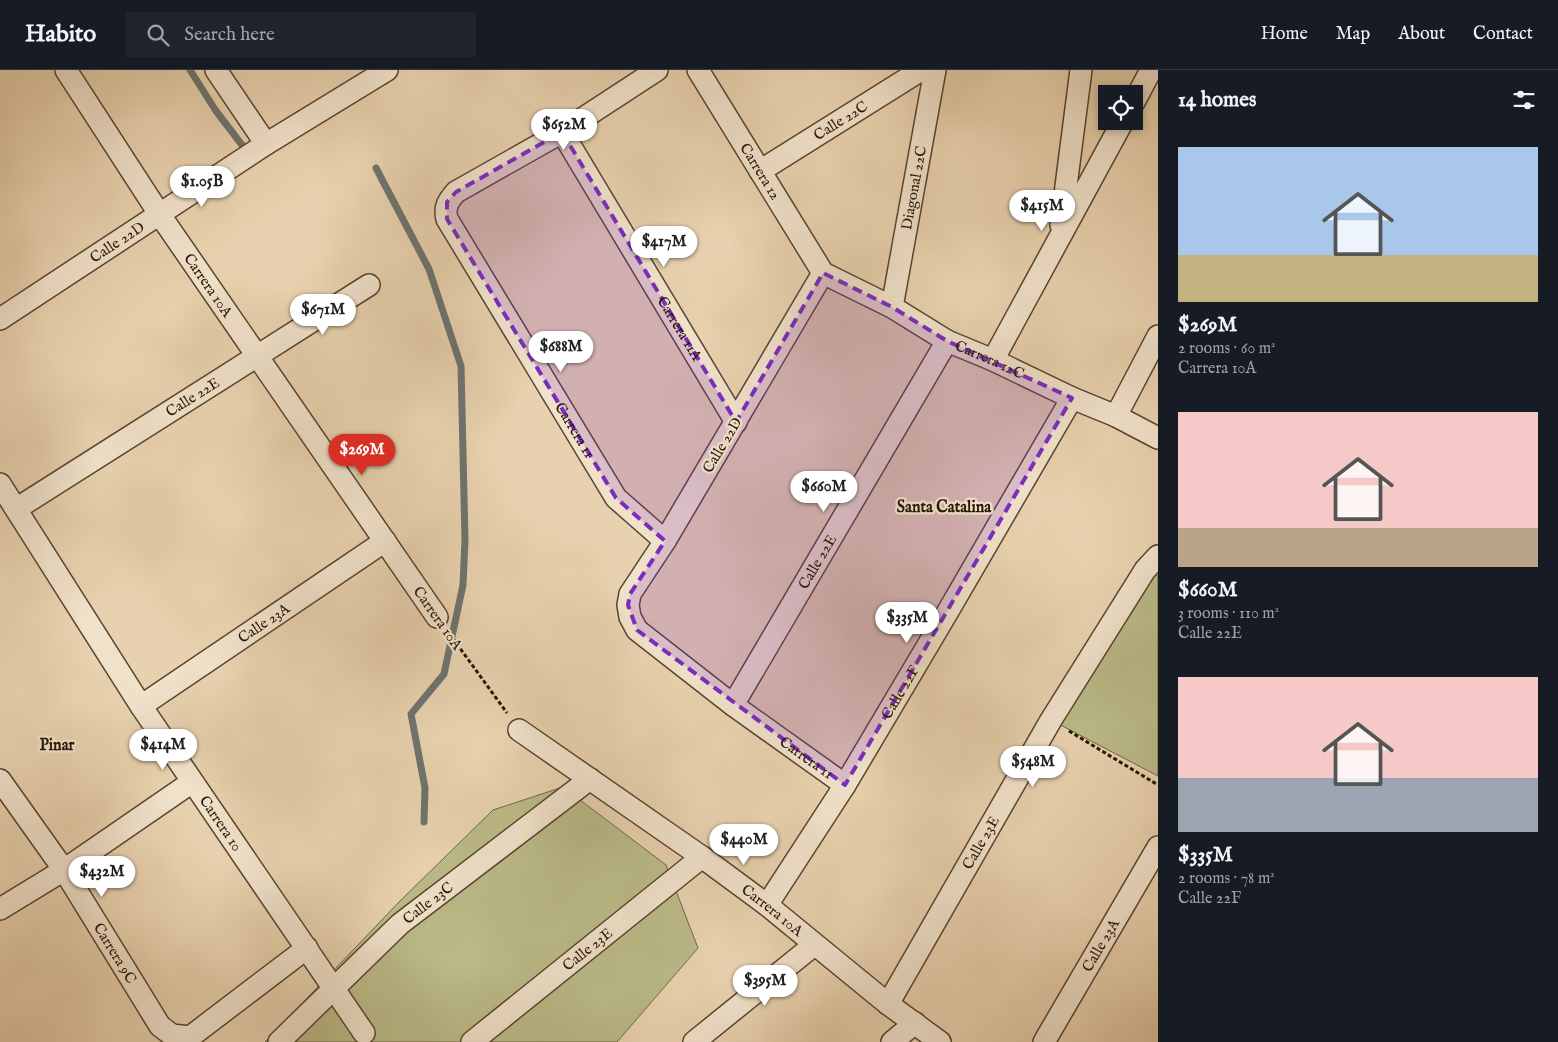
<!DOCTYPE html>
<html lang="en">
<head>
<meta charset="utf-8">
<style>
	body { margin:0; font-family:"IM FELL English",serif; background:#20242c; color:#f1f3f6; height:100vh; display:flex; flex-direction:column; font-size:19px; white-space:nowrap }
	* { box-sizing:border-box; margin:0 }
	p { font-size:16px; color:#9ea1a6 }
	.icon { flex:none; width:28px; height:28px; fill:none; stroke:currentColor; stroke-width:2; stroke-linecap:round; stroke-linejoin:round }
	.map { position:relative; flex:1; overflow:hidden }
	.panel { display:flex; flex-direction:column; background:#171b24; width:400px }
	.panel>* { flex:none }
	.controls { position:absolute; left:1098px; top:15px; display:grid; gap:10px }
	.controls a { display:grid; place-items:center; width:45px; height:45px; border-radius:0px; background:#171b24; box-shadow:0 2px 8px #0003; font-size:25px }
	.price { position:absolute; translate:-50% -42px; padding:0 11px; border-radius:18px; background:#fff; color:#222; font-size:16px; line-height:32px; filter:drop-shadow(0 1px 2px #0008) }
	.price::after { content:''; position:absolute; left:50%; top:30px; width:15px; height:11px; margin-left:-8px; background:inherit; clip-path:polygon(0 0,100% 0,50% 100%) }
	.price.on { background:#d93025; color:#fff }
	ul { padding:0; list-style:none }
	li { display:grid; align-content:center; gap:10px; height:265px; padding:0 20px }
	li span { display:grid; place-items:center; height:155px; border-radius:0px; color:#555 }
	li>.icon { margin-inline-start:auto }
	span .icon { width:90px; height:90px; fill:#fffc; stroke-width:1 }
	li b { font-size:21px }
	h2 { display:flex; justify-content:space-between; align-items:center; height:60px; padding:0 20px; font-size:21px }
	header { display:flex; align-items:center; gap:30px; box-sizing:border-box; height:70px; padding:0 25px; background:#171b24; border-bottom:1px solid #363941 }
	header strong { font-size:24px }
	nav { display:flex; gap:28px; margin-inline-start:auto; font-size:18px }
	.search { width:350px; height:45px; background:#20242c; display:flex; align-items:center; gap:12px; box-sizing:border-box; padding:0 18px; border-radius:0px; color:#9ea1a6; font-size:19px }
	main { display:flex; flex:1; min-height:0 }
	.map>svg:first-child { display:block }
	.green { fill:#baba88; stroke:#716846 }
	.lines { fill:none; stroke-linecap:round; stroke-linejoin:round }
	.stream { stroke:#6e746f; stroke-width:7 }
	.minor-casing { stroke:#58442f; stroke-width:24 }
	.path { stroke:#281505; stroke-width:3; stroke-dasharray:4 2.5; stroke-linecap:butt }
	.minor { stroke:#f0e1ca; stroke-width:21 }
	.marked { fill:#7b2cbf; fill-opacity:0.2; stroke:#7b2cbf; stroke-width:4; stroke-dasharray:10 6; stroke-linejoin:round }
	.labels { text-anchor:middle; stroke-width:4.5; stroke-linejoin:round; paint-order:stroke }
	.street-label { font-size:15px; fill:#281505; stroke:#f0e1ca }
	.neighbourhood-label { font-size:16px; font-weight:bold; fill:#281505; stroke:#f0e1ca }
</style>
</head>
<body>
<header>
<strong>Habito</strong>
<div class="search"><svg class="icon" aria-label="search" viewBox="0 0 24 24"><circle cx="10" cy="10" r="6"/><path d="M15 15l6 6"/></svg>Search here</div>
<nav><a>Home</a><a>Map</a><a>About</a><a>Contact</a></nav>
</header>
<main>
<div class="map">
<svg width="1158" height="972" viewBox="0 0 1158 972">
	<rect width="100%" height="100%" fill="#e8d1ae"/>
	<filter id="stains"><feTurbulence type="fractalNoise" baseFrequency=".004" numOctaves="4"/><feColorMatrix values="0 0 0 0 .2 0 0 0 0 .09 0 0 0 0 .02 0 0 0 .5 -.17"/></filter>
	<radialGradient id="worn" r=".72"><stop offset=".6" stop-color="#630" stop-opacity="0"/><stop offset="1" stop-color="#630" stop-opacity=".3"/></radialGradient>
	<g class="green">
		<polygon points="1145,500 1158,506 1158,706 1051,650"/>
		<polygon points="563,717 666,795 698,878 617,972 265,972 400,831 493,740"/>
	</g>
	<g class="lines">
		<g class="stream">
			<polyline points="190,0 216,41 242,75"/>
			<polyline points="376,98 429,199 461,296 465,470 463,515 444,604 411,644 425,718 424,752"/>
		</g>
		<defs>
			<g id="minor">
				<path id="s1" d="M66 0 160 145 437 547"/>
				<polyline points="216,0 266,74"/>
				<path id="s2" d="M657 0 562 62 456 122C448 131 444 137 447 149L616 428 665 471"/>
				<path id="s3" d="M698 0 823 203"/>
				<polyline points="1134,32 1151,0"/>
				<path id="s4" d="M562 62 736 352"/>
				<path id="s5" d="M760 101 921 0"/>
				<polyline points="1061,155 1081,0"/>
				<path id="s6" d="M823 203 665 471 630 524 628 535 630 547 637 560 733 635 845 715"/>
				<path id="s7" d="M823 203 892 237 947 271 993 290 1072 328 1116 346 1158 368"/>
				<path id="s8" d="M892 237 935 0"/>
				<path id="s9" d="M0 249 266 74 387 0"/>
				<polyline points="993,290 1123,51"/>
				<polyline points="1116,346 1158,266"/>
				<path id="s10" d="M0 414 141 636 364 963"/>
				<path id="s11" d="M16 439 369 215"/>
				<path id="s12" d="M733 635 947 271"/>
				<path id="s13" d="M141 636 385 471"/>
				<path id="s14" d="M519 660 702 787 767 835 888 934 940 972"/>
				<path id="s15" d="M0 710 64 800 160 956 172 965 190 967 307 878"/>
				<path id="s16" d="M767 835 845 715 947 543 1072 328"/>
				<polyline points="0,839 64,800 192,712"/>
				<path id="s17" d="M888 934 1051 650 1145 500 1158 486"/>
				<path id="s18" d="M279 972 400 854 590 709"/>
				<path id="s19" d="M472 972 702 787"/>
				<polyline points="694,972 814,875"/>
				<polyline points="892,972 915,953"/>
				<path id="s20" d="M1044 972 1158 777"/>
			</g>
		</defs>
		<use href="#minor" class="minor-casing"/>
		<g class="path">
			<polyline points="449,563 507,643"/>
			<polyline points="1069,661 1158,715"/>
		</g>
		<use href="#minor" class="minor"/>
	</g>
	<path class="marked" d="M562 62 736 352 823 203 892 237 947 271 1072 328 845 715 637 560 628 535 630 524 665 471 616 428 447 149V132L456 122Z"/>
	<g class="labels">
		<g class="street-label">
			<text dy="5" stroke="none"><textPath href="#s5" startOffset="95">Calle 22C</textPath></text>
			<text dy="5" stroke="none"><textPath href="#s3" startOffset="119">Carrera 12</textPath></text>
			<text dy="5" stroke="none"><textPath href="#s8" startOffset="121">Diagonal 22C</textPath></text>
			<text dy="5" stroke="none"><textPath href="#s9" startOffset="140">Calle 22D</textPath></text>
			<text dy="5" stroke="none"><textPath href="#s1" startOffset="258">Carrera 10A</textPath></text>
			<text dy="5" stroke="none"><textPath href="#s4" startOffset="229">Carrera 11A</textPath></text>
			<text dy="5" stroke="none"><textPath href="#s7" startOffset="188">Carrera 12C</textPath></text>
			<text dy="5" stroke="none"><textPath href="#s11" startOffset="209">Calle 22E</textPath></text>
			<text dy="5" stroke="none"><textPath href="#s2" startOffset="512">Carrera 11</textPath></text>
			<text transform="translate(722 375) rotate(-59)" y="5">Calle 22D</text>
			<text dy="5" stroke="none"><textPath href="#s12" startOffset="166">Calle 22E</textPath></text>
			<text transform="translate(438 548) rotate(55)" y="5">Carrera 10A</text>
			<text dy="5" stroke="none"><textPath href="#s13" startOffset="148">Calle 23A</textPath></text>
			<text dy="5" stroke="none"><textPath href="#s16" startOffset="251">Calle 22F</textPath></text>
			<text dy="5" stroke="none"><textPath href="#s6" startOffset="625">Carrera 11</textPath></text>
			<text dy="5" stroke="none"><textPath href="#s10" startOffset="405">Carrera 10</textPath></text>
			<text dy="5" stroke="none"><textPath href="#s17" startOffset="186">Calle 23E</textPath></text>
			<text dy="5" stroke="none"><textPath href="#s18" startOffset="204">Calle 23C</textPath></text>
			<text dy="5" stroke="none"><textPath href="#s14" startOffset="311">Carrera 10A</textPath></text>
			<text dy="5" stroke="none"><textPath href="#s20" startOffset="112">Calle 23A</textPath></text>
			<text dy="5" stroke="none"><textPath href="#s19" startOffset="148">Calle 23E</textPath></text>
			<text dy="5" stroke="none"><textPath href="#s15" startOffset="208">Carrera 9C</textPath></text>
		</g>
		<g class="neighbourhood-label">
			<text x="944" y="442">Santa Catalina</text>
			<text x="57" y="680">Pinar</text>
		</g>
	</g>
	<rect width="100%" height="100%" filter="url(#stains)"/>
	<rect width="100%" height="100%" fill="url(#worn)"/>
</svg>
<div class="controls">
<a><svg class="icon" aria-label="locate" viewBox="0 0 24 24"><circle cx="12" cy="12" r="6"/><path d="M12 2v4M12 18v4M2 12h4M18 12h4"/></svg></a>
</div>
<b class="price" style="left:564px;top:81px">$652M</b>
<b class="price" style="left:202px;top:138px">$1.05B</b>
<b class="price" style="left:1042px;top:162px">$415M</b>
<b class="price" style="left:664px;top:198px">$417M</b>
<b class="price" style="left:323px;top:266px">$671M</b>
<b class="price" style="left:561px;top:303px">$688M</b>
<b class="price on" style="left:362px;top:406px">$269M</b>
<b class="price" style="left:824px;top:443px">$660M</b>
<b class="price" style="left:907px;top:574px">$335M</b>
<b class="price" style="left:163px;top:701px">$414M</b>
<b class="price" style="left:1033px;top:718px">$548M</b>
<b class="price" style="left:744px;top:796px">$440M</b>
<b class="price" style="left:102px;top:828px">$432M</b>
<b class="price" style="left:765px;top:937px">$395M</b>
</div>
<section class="panel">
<h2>14 homes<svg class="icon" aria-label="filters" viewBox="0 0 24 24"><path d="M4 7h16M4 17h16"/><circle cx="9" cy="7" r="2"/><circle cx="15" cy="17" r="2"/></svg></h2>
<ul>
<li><span style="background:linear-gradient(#a9c7e8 70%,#c2b280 0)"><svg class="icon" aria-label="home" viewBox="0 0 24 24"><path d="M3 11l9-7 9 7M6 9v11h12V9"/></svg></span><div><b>$269M</b><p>2 rooms · 60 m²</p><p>Carrera 10A</p></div></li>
<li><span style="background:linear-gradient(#f6c9c9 75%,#b9a48a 0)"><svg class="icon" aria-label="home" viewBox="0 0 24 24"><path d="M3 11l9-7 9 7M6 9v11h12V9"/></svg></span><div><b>$660M</b><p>3 rooms · 110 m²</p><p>Calle 22E</p></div></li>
<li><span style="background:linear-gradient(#f6c9c9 65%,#9aa5b1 0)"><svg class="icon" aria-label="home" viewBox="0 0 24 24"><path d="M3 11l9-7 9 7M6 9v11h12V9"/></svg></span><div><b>$335M</b><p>2 rooms · 78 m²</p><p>Calle 22F</p></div></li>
</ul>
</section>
</main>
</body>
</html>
